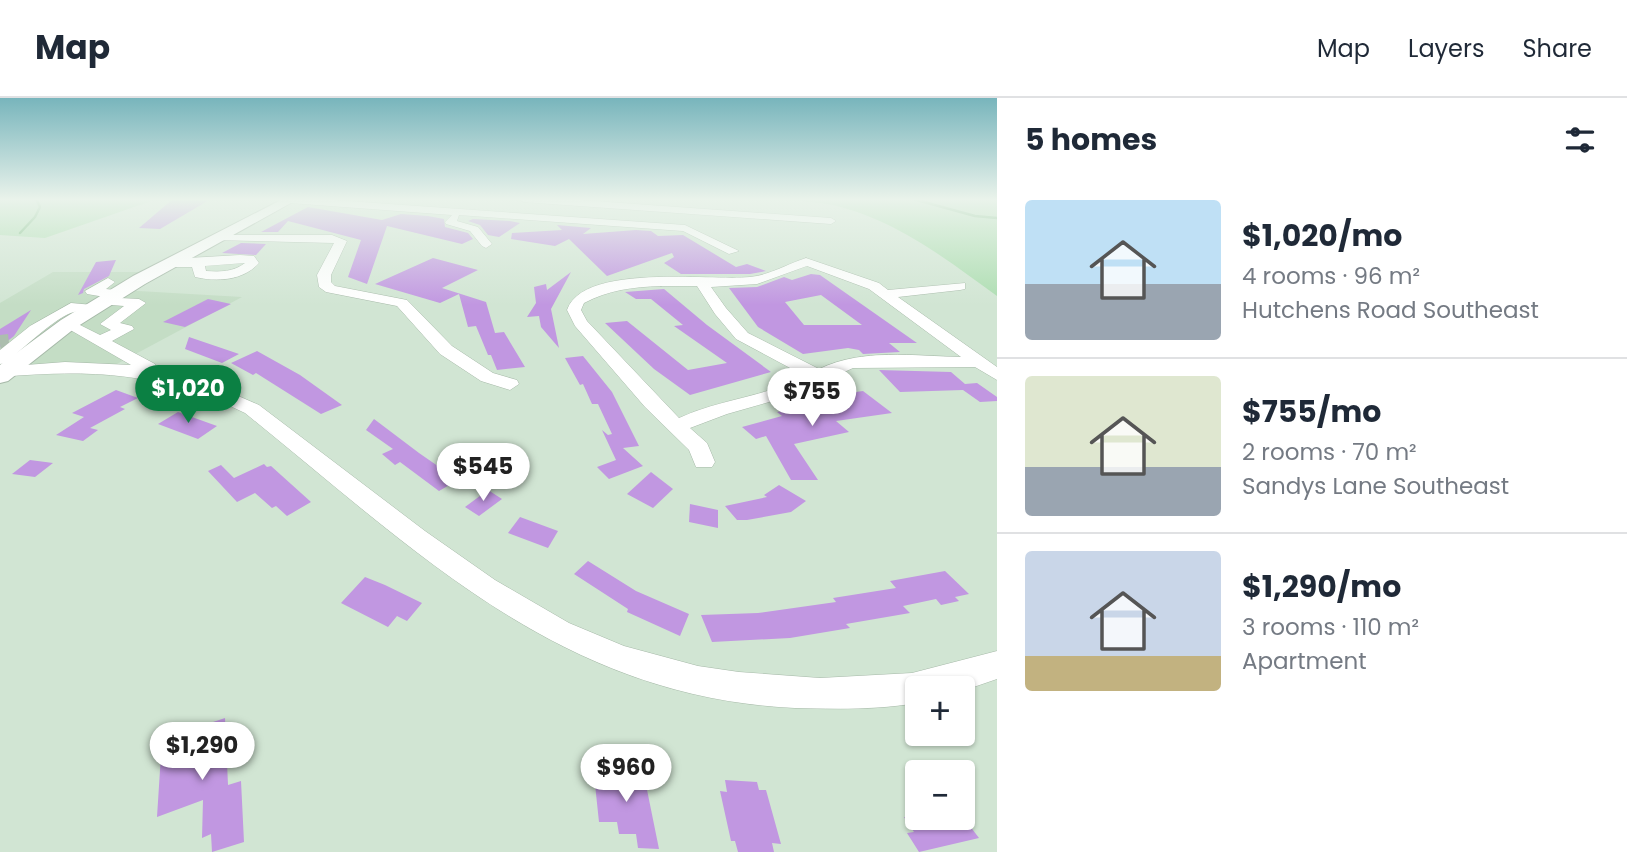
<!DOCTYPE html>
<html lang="en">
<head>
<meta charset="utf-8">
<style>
	body { margin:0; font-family:Poppins,sans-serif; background:#f2f2f3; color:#1f2937; height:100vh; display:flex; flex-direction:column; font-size:26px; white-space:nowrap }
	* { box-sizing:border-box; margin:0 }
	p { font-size:23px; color:#747a83 }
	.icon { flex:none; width:38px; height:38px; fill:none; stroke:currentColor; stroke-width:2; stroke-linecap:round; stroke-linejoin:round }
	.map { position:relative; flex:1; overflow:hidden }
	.drawer { display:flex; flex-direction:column; background:#fff; width:630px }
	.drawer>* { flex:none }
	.buttons { position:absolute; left:905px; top:578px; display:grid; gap:14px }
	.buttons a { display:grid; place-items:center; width:70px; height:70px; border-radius:7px; background:#fff; box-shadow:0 2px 5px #0004; font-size:35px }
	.price { position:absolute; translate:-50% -60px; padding:0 16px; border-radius:24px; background:#fff; color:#222; font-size:23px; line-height:46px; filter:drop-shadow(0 2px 4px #0008) }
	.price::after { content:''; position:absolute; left:50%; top:42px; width:21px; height:16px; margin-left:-10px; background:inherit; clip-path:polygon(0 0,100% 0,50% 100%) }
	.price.selected { background:#0b8043; color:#fff }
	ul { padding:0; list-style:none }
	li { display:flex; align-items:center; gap:21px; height:175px; padding:0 28px }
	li+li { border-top:2px solid #e0e1e3 }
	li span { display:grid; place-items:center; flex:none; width:196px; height:140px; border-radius:7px; color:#555 }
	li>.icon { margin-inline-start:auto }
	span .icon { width:84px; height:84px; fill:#fffc; stroke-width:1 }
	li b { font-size:30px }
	h2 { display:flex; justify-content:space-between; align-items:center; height:84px; padding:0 28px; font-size:30px }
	header { display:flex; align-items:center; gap:42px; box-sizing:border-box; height:98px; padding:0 35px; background:#fff; border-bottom:2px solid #e0e1e3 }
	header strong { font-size:33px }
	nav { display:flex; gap:38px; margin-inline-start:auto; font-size:24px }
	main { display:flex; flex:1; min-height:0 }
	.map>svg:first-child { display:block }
	.built { fill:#c4ddc5 }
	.green { fill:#acddb0 }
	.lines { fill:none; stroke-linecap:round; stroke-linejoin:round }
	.stream { stroke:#71b779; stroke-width:2.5 }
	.building { fill:#c197e1; fill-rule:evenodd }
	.minor-tunnel { stroke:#acbeae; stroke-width:18; stroke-dasharray:18 9; stroke-linecap:butt }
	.minor-casing { stroke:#a6b9a8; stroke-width:1 }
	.major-casing { stroke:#a6b9a8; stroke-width:2 }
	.minor { fill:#fff; fill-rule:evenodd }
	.major { fill:#fff; fill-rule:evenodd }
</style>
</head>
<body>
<header>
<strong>Map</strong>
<nav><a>Map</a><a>Layers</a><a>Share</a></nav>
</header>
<main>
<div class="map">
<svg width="997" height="754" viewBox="0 0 997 754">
	<rect width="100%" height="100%" fill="#d1e5d3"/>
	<polygon class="built" points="53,174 153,174 121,192 242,199 115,267 0,279 0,205"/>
	<g class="green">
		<polygon points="0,101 157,101 45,140 0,137"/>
		<path d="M713 101H997V198C946 161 891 118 827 106 796 100 747 102 713 101Z"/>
	</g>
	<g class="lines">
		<g class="stream">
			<polyline points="913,101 975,118 997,120"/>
			<polyline points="20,135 35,119 40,109 36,101"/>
		</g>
	</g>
	<g class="building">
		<polygon points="173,101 211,101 160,131 139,130"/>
		<polygon points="308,109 382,122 401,116 428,118 444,121 445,129 468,135 473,141 462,146 387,128 367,186 348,179 361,142 288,123 278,134 261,134"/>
		<polygon points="473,121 510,123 520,125 499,139 488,137 480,127 468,123"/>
		<polygon points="557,127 591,130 583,136 636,132 651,133 658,138 683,137 736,169 747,166 766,173 750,176 681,176 664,165 674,159 672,155 607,178 569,141 555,148 511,141 512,135 562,132"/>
		<polygon points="241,145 266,146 256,157 222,155"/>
		<polygon points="433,160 478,172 442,190 486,204 495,235 504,234 525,269 497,272 491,257 488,257 476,228 468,229 459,196 440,205 375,186"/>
		<polygon points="116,162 109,178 84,191 83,195 78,197 96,164"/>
		<polygon points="571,174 551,211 559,250 541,229 539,218 527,219 536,205 534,189 546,186 547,192"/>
		<path d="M811 176 820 177 917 245H889L900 254 863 256 859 252 848 250 803 256 758 229 729 190 757 189 784 179 792 182ZM821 197 862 227H804L785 204Z"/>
		<polygon points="664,191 707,227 771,274 690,297 654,271 605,225 627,223 688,272 727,265 674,228 683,227 651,201 636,201 625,194"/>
		<polygon points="208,201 231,206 185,229 163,224"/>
		<polygon points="31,212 14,238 0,249 0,231"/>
		<polygon points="189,239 239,256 222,265 185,251"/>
		<polygon points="257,253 300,277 342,307 321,316 256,275 253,277 231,265"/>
		<polygon points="583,258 612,294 639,348 623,350 643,368 609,381 597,369 616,362 602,332 608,337 612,336 598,306 592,306 583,286 580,287 565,260"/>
		<polygon points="879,272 951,274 965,286 977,285 997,299 997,303 980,304 963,292 900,294"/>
		<polygon points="116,292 138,300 120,309 125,311 90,330 98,332 83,343 56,337 84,319 72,315"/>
		<polygon points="863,293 892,315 836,323 849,334 794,346 818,382 791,382 766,338 756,341 742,329 782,318 777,314 826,305 823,302 832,301 828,298"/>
		<polygon points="178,314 217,328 198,341 158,326"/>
		<polygon points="374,321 419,355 458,382 439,393 400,364 395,367 382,356 393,351 366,332"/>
		<polygon points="30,362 53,365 35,379 12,376"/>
		<polygon points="264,366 267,369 271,368 311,404 287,418 276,408 272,410 255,395 237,404 208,373 221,367 234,380"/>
		<polygon points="651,374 673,391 653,410 627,396"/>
		<polygon points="779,387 806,403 791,414 747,422 737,422 725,408 767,399 764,397"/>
		<polygon points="488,392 502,401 479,418 465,409"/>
		<polygon points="690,406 718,412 718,430 689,424"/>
		<polygon points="520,419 558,433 548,450 508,435"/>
		<polygon points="588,463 636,493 689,516 680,538 627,514 628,511 574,476"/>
		<polygon points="945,473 969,496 955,499 959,503 941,507 936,501 903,508 910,515 846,526 850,530 790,540 712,544 701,517 758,515 836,504 833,500 896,490 890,483"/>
		<polygon points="365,479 385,487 422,505 407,523 397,518 388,529 341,505"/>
		<polygon points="225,620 228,687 241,683 244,744 212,754 211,736 202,740 203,702 157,719 162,641"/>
		<polygon points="608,667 632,667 634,677 644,677 659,751 638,750 636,736 619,736 617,724 599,724 594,677 609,677"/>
		<polygon points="725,682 757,684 759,692 766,692 781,746 772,745 774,754 738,754 735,743 731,743 720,693 727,694"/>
		<polygon points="904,719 963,719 979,740 919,754 907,735 914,734"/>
	</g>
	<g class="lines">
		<polyline class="minor-tunnel" points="0,246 9,245"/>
		<defs>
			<g id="minor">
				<polygon points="318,101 685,127 739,153 729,156 683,133 459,117 457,123 478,129 492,146 486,150 482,148 470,133 446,126 445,124 452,117 290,105 285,102"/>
				<polygon points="519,101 565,101 831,120 836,123 831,126 524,104"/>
				<polygon points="219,137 332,137 347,143 331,177 331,184 335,188 407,202 452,248 493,275 517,282 519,286 510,292 481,283 440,256 397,208 326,194 319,189 317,177 334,145 215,142 215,138"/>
				<path d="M240 157 254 158 259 165C243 183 217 184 195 179L192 169H172L166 165 172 161ZM245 165C233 174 221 174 206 173L205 168Z"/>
				<path d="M806 160 879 185 888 192 965 185V191L960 192 898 199 997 269V282L975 269 853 270 797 296 727 316 690 330 707 345 715 364 712 369H696L689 352 645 309 575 228 567 212C583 165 709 183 750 179 770 177 787 166 806 160ZM807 168 869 191 961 259C914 258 862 250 819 271L748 235 726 210 711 189 757 186ZM661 188H697L715 216 736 241 805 278C766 299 720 301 679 320L587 223 581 212 584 205C609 192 632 189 661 188Z"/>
				<path d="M108 180 115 184 106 191 122 193 124 196 120 200 139 201 146 205 120 225 132 228 134 231 112 243 155 266 157 271 199 281 259 307 425 433 495 482 569 525 624 548 698 568 739 574 820 580 912 575 997 553V581L962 593V590H917V605C877 612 835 611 795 610 560 599 418 454 245 315 163 274 90 271 0 279V269L65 264 131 267 60 226 68 221 100 237 111 232 100 226 124 208 100 206 98 203 105 199 87 196 85 193Z"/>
				<path d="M71 205 93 207 100 211C92 219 84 211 74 214 57 218 21 252 6 265L0 266V252L30 228Z"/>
			</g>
			<polygon id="major" points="283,101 298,101 145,186 75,230 8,283 0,285 0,267 61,222 133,178"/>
		</defs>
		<use href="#minor" class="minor-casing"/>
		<use href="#major" class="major-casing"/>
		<use href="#minor" class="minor"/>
		<use href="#major" class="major"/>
	</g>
	<linearGradient id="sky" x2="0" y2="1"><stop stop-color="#78b5bc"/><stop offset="0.49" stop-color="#eaf3eb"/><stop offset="1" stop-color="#eaf3eb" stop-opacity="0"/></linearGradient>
	<rect width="997" height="207" fill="url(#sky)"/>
</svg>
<div class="buttons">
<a>+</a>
<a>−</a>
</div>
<b class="price selected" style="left:188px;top:327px">$1,020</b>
<b class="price" style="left:812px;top:330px">$755</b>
<b class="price" style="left:483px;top:405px">$545</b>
<b class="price" style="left:202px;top:684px">$1,290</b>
<b class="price" style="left:626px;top:706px">$960</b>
</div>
<section class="drawer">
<h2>5 homes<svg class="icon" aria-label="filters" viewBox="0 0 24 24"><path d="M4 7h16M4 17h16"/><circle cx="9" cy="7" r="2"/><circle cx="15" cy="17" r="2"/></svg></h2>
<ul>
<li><span style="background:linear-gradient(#bfe0f5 60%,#9aa5b1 0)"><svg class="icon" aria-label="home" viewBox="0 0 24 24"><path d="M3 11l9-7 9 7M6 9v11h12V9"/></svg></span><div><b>$1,020/mo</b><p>4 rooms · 96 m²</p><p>Hutchens Road Southeast</p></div></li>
<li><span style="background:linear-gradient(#dfe7d0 65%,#9aa5b1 0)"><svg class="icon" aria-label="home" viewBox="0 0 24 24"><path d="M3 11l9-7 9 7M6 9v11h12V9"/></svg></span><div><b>$755/mo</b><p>2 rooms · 70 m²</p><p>Sandys Lane Southeast</p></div></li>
<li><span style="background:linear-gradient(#c9d6e8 75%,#c2b280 0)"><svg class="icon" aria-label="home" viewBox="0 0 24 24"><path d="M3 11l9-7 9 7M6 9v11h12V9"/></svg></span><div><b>$1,290/mo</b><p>3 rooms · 110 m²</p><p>Apartment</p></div></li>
</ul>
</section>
</main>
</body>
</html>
